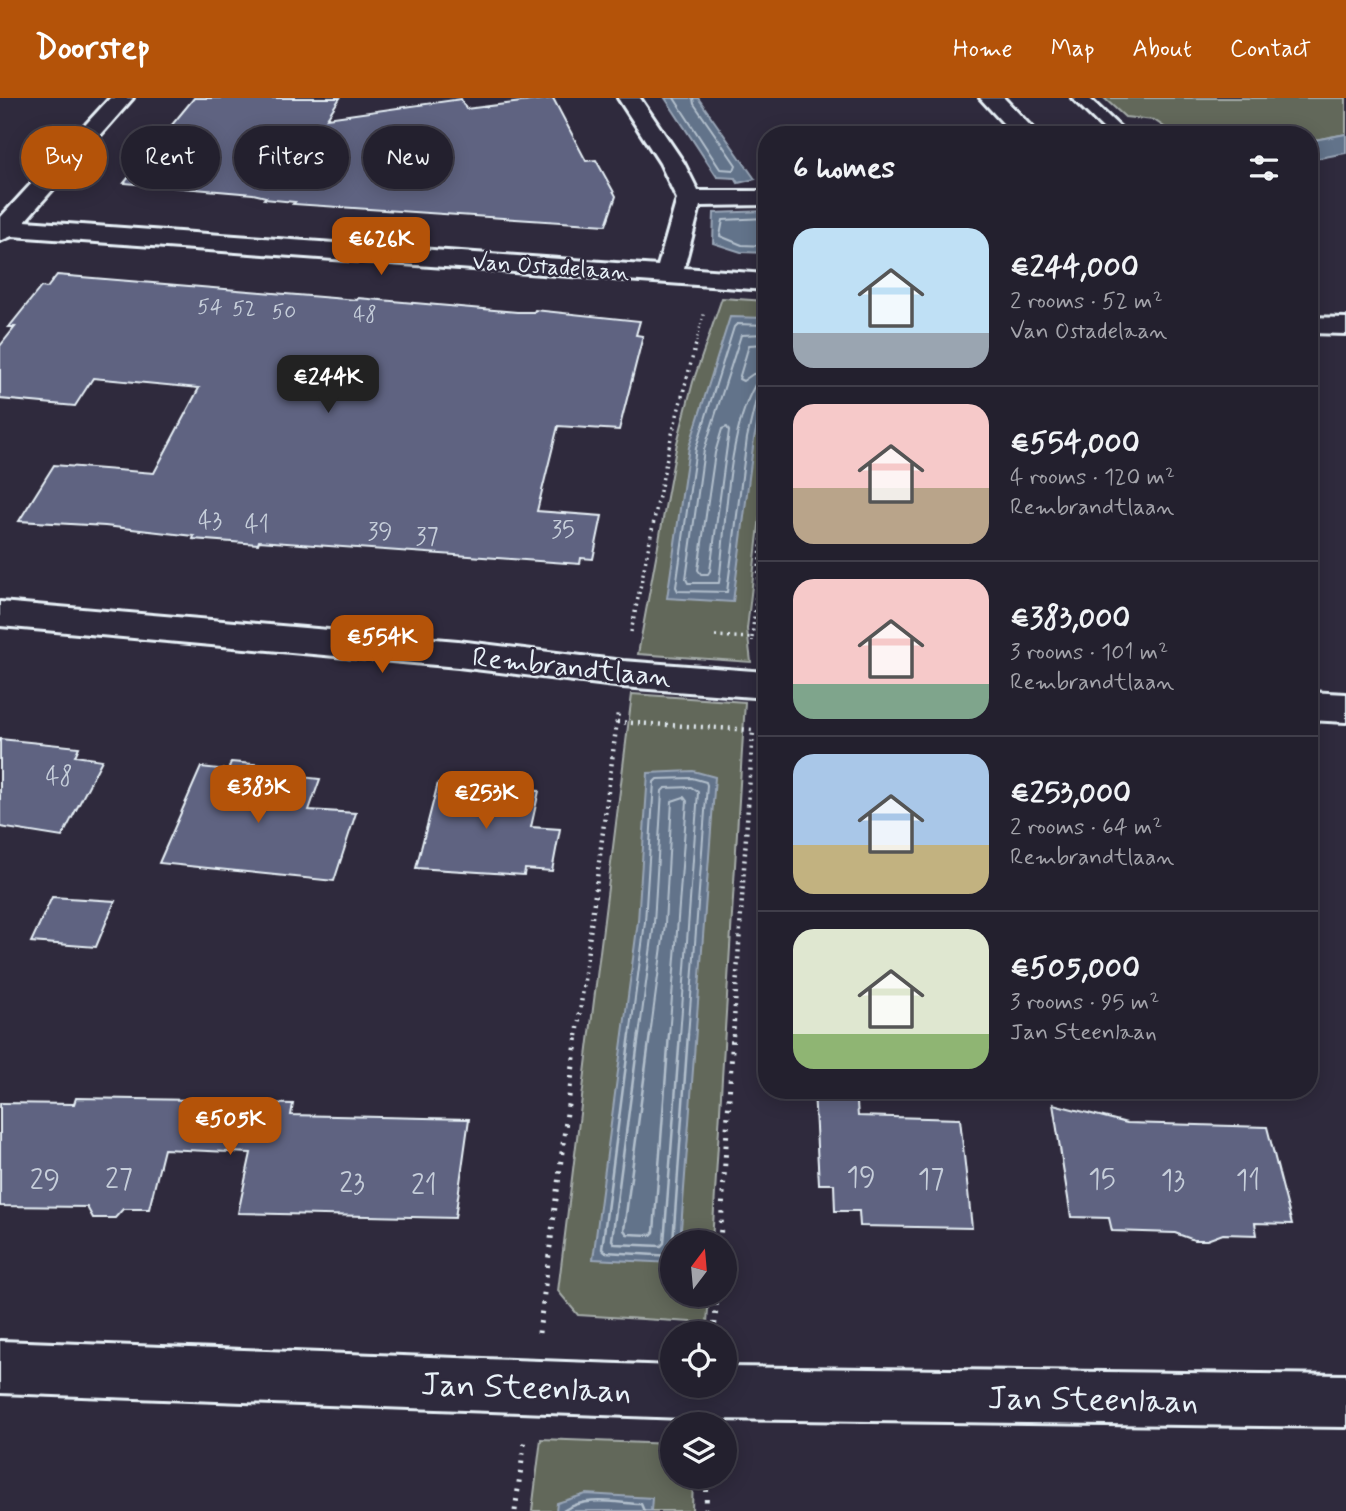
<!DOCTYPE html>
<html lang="en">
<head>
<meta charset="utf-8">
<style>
	body { margin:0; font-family:Mynerve,sans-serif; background:#2b2836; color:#f1f3f6; height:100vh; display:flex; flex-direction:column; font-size:26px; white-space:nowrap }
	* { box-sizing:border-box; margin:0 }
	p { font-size:23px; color:#a3a3aa }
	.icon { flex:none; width:38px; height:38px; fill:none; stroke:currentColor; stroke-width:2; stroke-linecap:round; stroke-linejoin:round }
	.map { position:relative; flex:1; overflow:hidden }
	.panel { position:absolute; left:758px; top:28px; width:560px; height:973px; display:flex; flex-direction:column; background:#23202e; border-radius:28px; box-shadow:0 4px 18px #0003,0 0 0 2px #403e4a }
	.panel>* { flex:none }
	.guide { position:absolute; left:21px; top:28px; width:632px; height:63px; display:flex; gap:14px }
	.needle { width:46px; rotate:16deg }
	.controls { position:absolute; left:660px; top:1132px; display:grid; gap:14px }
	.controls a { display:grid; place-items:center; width:77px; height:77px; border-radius:50%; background:#23202e; box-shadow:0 4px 18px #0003,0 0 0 2px #403e4a; font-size:35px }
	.price { position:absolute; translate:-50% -60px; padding:0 16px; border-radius:14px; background:#b45309; color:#fff; font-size:23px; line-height:46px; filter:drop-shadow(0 2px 4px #0008) }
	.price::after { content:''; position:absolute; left:50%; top:42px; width:21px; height:16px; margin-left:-10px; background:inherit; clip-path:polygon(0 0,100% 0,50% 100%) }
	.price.on { background:#222; color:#fff }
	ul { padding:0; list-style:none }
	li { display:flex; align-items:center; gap:21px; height:175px; padding:0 35px }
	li+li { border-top:2px solid #403e4a }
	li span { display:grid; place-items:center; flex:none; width:196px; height:140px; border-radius:21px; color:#555 }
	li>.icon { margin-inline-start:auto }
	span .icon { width:84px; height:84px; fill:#fffc; stroke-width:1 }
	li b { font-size:30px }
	h2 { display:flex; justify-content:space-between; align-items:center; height:84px; padding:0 35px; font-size:30px }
	.pill { padding:0 24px; border-radius:32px; background:#23202e; box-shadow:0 4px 18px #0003,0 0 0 2px #403e4a; font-size:24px; line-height:63px }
	.pill.on { background:#b45309; color:#fff }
	header { display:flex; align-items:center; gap:42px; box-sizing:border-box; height:98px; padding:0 35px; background:#b45309; color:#fff }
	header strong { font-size:33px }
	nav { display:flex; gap:38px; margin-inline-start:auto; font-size:24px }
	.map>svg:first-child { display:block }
	.green { fill:#62675a; stroke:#a5aca9; stroke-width:2 }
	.water { fill:#62738a; stroke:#98a5b6; stroke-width:2 }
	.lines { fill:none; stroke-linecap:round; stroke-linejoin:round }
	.shore-far1 { stroke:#b2bfcc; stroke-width:2 }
	.shore { stroke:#b2bfcc; stroke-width:2.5 }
	.building { fill:#5f6481; stroke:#e8f1f8; stroke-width:2 }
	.service-casing { stroke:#e8f1f8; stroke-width:6 }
	.minor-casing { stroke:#e8f1f8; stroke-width:6 }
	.path-far3 { stroke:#e8f1f8; stroke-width:2.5; stroke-dasharray:1 3.5; stroke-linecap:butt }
	.path-far2 { stroke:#e8f1f8; stroke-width:3.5; stroke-dasharray:2 4.5; stroke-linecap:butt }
	.path-far1 { stroke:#e8f1f8; stroke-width:4.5; stroke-dasharray:2 5; stroke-linecap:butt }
	.path { stroke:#e8f1f8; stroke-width:5; stroke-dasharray:2.5 7; stroke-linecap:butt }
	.service { fill:#2f2a3d; fill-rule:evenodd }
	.minor { fill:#2f2a3d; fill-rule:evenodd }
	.labels { text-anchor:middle; stroke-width:5; stroke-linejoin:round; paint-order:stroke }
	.far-number-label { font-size:21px; fill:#c6ceda }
	.far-street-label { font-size:23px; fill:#e8f1f8; stroke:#2f2a3d }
	.number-label { font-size:24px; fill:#c6ceda }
	.street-label { font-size:28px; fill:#e8f1f8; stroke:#2f2a3d }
	.near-number-label { font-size:28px; fill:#c6ceda }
	.near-street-label { font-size:33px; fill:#e8f1f8; stroke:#2f2a3d }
</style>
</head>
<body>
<header>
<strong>Doorstep</strong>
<nav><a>Home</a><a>Map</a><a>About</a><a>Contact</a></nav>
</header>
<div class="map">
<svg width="1346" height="1413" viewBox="0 0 1346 1413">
	<rect width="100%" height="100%" fill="#2f2a3d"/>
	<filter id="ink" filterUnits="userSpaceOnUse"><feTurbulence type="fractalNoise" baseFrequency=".0143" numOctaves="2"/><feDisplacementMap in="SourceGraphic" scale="14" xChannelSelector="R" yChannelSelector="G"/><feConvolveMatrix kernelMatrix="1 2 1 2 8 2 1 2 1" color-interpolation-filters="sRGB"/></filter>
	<g filter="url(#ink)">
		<g class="green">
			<polygon points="1104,0 1346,0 1346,36 1309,43 1309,37 1176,37 1154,22 1125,19"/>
			<polygon points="722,200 766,203 766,366 747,531 751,564 638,556 677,345 693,284"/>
			<polygon points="632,596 745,604 712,1144 672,1144 672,1197 709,1197 707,1225 578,1217 558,1193"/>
			<polygon points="541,1341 672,1346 672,1379 693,1379 692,1413 532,1413"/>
		</g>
		<g class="water">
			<polygon points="665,0 698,0 755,81 738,85 735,80 717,79"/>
			<polygon points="1346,36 1346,55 1309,62 1309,43"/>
			<polygon points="766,113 766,155 741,154 713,145 714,115"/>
			<polygon points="730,219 766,220 766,286 754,341 733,504 667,500 689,349"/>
			<polygon points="693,673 715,679 680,1144 672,1144 672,1165 593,1161 638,823 648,675"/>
			<polygon points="586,1396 652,1400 651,1413 556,1413 557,1405"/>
		</g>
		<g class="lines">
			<g class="shore-far1">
				<polyline points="674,0 720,71 734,72 736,67 694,6 693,0"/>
				<polyline points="766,120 723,122 720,138 742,147 766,148"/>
				<polyline points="766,227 737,226 734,229 696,350 676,489 678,493 727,494 747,340 757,298 766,293"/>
				<path d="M766 236 741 237 704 352 686 481 688 485H719C726 428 727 336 755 287L766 284"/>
				<polyline points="766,246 749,247 739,281 743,283 753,276 766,274"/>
				<polygon points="727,329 729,333 710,473 708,476 701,476 698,472 715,355 722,331"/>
				<polyline points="630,938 645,824 654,684 657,681 692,680 706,684 707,687 688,938"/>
				<polyline points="639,938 654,825 662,693 665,690 691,689 698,694 680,938"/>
				<polyline points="650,938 665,826 672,703 684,699 687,703 669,938"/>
			</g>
			<g class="shore">
				<polyline points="630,936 602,1151 605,1154 672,1158"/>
				<polyline points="639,936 612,1142 615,1146 661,1148 664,1145 680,936"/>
				<polyline points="650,936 624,1132 627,1136 651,1137 654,1134 669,936"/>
				<polyline points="673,1144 688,936"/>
				<path d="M563 1413C586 1397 615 1405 641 1406L644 1413"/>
			</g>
		</g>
		<g class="building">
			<polygon points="194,0 340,0 327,20 461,1 466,11 553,0 586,63 596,62 616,98 606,127 293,106 295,104 264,101 266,99 253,96 124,85"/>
			<polygon points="57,177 357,202 358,200 517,214 534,214 535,212 640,223 636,237 643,238 619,332 558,328 537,413 602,418 593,461 581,460 580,466 259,443 258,446 193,441 194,438 105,428 19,423 54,367 154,375 199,290 93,280 75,308 0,301 0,248 15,229 9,229 41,189 47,190"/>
			<polygon points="0,641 79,649 75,658 102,662 62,739 0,729"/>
			<polygon points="231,664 295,670 292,678 320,681 309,712 356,715 334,783 159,765 201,669 228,672"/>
			<polygon points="455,681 510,687 514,691 539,693 531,729 560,731 552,773 525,771 524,777 416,770 438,685 448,686"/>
			<polygon points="52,799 115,803 96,849 31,844"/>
			<polygon points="814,992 856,992 858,1018 960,1021 972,1130 860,1128 859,1113 835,1113 834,1086 819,1086"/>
			<polygon points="76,1000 256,1003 256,1005 293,1006 291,1017 469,1021 455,1120 238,1115 251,1055 164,1051 149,1111 123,1111 115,1120 93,1120 87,1109 0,1108 0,1005 74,1006"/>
			<polygon points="1053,1006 1127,1025 1267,1029 1292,1126 1255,1125 1257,1137 1223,1136 1207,1142 1194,1142 1175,1135 1112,1133 1109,1120 1071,1119"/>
		</g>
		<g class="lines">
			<defs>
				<polygon id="service" points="1072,0 1089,0 1128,37 1110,37"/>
				<g id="minor">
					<polygon points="110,0 133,0 25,123 658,168 677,101 660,65 618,0 640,0 684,65 698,93 766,93 766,107 700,108 684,170 766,176 766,192 12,138 0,143 0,120"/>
					<polygon points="980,0 1004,0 1039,37 1014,37"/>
					<polygon points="1309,219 1346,220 1346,236 1309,235"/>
					<polygon points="0,504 458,543 623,563 766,574 766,600 623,589 458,569 0,528"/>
					<polygon points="1309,594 1346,596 1346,624 1309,622"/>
					<polygon points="0,1243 672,1268 672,1288 724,1288 724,1269 1346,1277 1346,1329 710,1321 0,1295"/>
				</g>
			</defs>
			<use href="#service" class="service-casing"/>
			<use href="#minor" class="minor-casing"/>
			<polyline class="path-far3" points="695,248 704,215"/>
			<g class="path-far2">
				<polyline points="631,534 671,340 696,246"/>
				<polyline points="715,538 752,540 752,543"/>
				<polyline points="752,540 766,400"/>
			</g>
			<g class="path-far1">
				<polyline points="617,624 753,632 733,938"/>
				<polyline points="577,938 618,615"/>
			</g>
			<g class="path">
				<polyline points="720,1144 733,936"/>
				<polyline points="539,1235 577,936"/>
				<polyline points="714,1236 717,1197"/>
				<polyline points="515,1413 525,1341"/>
				<polyline points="706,1413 707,1379"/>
			</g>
			<use href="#service" class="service"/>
			<use href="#minor" class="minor"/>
		</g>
	</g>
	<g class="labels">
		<g class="far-number-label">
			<text x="210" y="215">54</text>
			<text x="244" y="217">52</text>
			<text x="284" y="220">50</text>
			<text x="365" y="223">48</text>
		</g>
		<g class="far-street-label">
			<text transform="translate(551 168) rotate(4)" y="8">Van Ostadelaan</text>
		</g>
		<g class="number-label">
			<text x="210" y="430">43</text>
			<text x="257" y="434">41</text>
			<text x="563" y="439">35</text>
			<text x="380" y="441">39</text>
			<text x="427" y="446">37</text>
			<text x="59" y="686">48</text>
		</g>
		<g class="street-label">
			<text transform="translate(572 568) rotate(6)" y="10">Rembrandtlaan</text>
		</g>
		<g class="near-number-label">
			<text x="861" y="1088">19</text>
			<text x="119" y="1090">27</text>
			<text x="931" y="1090">17</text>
			<text x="1102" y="1090">15</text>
			<text x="45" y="1091">29</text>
			<text x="1173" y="1091">13</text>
			<text x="1248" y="1091">11</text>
			<text x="352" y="1094">23</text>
			<text x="424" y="1096">21</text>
		</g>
		<g class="near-street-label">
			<text transform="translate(526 1288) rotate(2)" y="12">Jan Steenlaan</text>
			<text transform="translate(1093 1300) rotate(1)" y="12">Jan Steenlaan</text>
		</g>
	</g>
</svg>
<div class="controls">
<a><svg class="needle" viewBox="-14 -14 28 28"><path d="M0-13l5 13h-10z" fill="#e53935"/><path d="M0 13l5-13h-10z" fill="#a3a3aa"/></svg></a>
<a><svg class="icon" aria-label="locate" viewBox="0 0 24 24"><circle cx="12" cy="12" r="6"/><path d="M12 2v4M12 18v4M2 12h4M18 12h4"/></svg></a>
<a><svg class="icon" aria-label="layers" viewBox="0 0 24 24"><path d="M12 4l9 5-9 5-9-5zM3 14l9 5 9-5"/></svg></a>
</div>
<b class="price" style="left:381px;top:179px">€626K</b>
<b class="price on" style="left:328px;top:317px">€244K</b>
<b class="price" style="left:382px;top:577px">€554K</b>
<b class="price" style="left:258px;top:727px">€383K</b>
<b class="price" style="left:486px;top:733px">€253K</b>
<b class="price" style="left:230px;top:1059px">€505K</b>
<div class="guide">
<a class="pill on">Buy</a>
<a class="pill">Rent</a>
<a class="pill">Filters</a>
<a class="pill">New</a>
</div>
<section class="panel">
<h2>6 homes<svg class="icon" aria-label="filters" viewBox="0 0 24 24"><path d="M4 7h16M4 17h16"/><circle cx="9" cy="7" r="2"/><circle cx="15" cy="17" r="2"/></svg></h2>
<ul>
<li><span style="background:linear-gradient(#bfe0f5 75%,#9aa5b1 0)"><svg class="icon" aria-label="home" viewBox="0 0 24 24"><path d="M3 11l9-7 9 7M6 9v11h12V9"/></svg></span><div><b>€244,000</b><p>2 rooms · 52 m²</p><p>Van Ostadelaan</p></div></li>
<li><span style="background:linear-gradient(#f6c9c9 60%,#b9a48a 0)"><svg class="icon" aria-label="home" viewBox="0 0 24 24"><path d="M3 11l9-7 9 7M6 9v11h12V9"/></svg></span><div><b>€554,000</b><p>4 rooms · 120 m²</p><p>Rembrandtlaan</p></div></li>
<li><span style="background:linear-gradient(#f6c9c9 75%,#7fa58c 0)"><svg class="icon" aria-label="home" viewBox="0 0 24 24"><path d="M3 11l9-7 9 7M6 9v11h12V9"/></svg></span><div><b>€383,000</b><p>3 rooms · 101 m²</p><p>Rembrandtlaan</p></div></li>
<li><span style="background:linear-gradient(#a9c7e8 65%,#c2b280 0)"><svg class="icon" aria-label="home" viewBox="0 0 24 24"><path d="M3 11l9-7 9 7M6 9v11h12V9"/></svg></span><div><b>€253,000</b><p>2 rooms · 64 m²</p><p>Rembrandtlaan</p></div></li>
<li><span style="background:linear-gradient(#dfe7d0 75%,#8fb573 0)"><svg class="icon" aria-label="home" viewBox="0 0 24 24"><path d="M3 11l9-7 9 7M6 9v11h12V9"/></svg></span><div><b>€505,000</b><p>3 rooms · 95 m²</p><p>Jan Steenlaan</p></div></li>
</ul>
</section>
</div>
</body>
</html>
